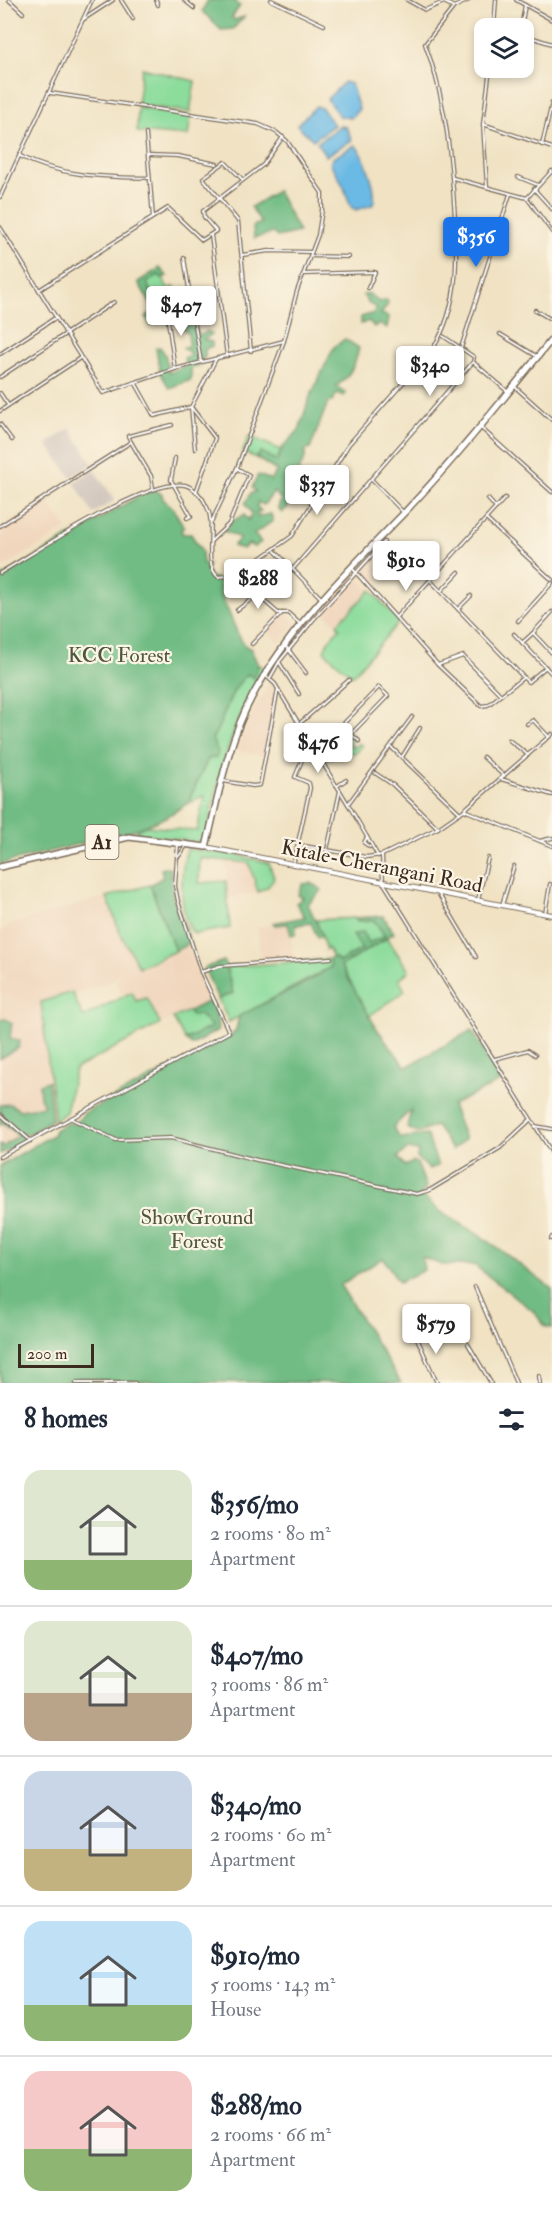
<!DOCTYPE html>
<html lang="en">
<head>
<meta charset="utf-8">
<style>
	body { margin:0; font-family:"IM FELL Double Pica",serif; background:#f2f2f3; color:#1f2937; height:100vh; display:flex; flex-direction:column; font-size:22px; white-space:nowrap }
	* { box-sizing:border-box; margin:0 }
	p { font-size:20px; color:#747a83 }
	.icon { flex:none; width:33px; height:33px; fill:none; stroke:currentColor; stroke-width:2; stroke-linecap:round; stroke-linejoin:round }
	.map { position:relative; height:1383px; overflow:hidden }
	.panel { display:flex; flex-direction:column; background:#fff; flex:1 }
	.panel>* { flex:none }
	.buttons { position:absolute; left:474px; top:18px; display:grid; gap:12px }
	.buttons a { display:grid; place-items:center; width:60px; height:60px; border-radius:12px; background:#fff; box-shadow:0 3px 9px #0003; font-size:30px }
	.scale { position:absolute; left:18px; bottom:15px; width:76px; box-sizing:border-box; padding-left:6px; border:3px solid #3b2a1e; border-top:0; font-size:16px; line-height:21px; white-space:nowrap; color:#3b2a1e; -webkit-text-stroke:4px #fcf5e5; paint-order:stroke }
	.price { position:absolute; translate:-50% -51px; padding:0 14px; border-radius:6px; background:#fff; color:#222; font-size:20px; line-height:39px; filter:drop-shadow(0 2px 3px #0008) }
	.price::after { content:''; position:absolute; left:50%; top:36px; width:18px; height:14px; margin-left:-9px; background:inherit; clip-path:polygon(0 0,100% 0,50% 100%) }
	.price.current { background:#1a73e8; color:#fff }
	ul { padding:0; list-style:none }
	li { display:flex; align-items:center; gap:18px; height:150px; padding:0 24px }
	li+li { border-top:2px solid #e0e1e3 }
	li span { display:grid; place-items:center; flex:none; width:168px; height:120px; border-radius:18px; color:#555 }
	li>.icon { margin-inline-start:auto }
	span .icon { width:72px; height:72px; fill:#fffc; stroke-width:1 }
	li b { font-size:26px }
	h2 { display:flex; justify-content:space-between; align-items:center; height:72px; padding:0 24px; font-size:26px }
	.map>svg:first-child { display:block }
	.built { fill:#f0d6bc }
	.industrial { fill:#cec2b9 }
	.green { fill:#8cdc9c; stroke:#64835d; stroke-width:1.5 }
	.forest { fill:#71bc84; stroke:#567351; stroke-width:1.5 }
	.water { fill:#6abae5; stroke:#527282; stroke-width:1.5 }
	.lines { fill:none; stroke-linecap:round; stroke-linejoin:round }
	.minor-casing { stroke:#7a6a58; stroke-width:4.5 }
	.secondary-casing { stroke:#7a6a58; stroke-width:6 }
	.trunk-casing { stroke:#7a6a58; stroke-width:8 }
	.minor { stroke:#fff; stroke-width:2 }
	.secondary { stroke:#fff; stroke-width:4 }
	.trunk { stroke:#fff; stroke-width:5 }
	.labels { text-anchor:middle; stroke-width:4.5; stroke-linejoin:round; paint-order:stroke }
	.shield { fill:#fcf5e5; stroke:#75675a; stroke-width:1.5 }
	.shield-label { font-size:20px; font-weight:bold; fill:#3b2a1e }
	.park-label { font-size:21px; fill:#4f563e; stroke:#fcf5e5 }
	.street-label { font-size:21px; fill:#3b2a1e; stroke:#fcf5e5 }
</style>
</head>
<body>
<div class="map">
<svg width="552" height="1383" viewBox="0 0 552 1383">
	<rect width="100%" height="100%" fill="#fcf5e5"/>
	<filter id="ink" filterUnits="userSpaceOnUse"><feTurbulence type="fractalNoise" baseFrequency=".0167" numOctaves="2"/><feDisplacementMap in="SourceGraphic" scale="12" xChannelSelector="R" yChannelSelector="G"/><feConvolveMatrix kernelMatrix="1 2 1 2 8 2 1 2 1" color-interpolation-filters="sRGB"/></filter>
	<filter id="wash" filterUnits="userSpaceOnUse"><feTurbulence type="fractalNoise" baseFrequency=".008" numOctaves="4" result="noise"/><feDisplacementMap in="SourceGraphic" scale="24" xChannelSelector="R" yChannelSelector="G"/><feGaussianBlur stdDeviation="1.35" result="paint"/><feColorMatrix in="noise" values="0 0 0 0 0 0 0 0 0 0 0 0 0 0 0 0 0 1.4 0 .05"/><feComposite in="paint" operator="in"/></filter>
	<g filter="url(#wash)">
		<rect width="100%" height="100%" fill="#f0e2c3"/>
		<g class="built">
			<polygon points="47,499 67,529 4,567 0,561 0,529"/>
			<polygon points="371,559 387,574 372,587 357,573"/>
			<polygon points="354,575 371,590 337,624 322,612"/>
			<polygon points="283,614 289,615 297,623 280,643 268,632"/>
			<polygon points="270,682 276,689 264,756 237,750 255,707"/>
			<polygon points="225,861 249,863 258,892 229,898"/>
			<polygon points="150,884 176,950 188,944 209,1001 160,1024 147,998 136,1001 132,993 122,996 116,981 121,975 106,983 42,1004 55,1121 0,1155 0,1000 28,1001 0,999 0,931 11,924"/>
			<polygon points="289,924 294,959 261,962 257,927"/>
		</g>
		<g class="industrial">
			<polygon points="70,428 93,464 71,477 47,444"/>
			<polygon points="94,470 115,500 93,514 74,482"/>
		</g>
		<g class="green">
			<polygon points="142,68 195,81 190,112 137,105"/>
			<polygon points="138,108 191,116 188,136 137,132"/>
			<polygon points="158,275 163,278 168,289 174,287 177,294 164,304 156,304 147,283"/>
			<polygon points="249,436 281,450 277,461 261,452 256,458 243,452"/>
			<polygon points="371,590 399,622 352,676 324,651 328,641 340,628 337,624"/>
			<path d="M258 665 265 668C230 727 218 776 205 843L137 833 138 829 146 826 197 831 204 796 187 804 208 759 217 752 212 739C227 716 227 691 248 674L254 677Z"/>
			<polygon points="339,729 353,738 343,748 346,749 350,745 355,747 358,743 362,746 357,752 325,759 324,746"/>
			<path d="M187 849 236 855 269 863 274 878 268 887 258 892 249 863 200 858 199 883 226 881 230 928 194 934C178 915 180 871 187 849Z"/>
			<polygon points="150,885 175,951 139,967 120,933 107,897"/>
			<polygon points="355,918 358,921 374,920 385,936 367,944 363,932 353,935 362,949 339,962 333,958 328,948 326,950 316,920"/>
			<polygon points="387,938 409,971 399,979 405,991 369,1016 341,966"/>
			<polygon points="329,959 331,967 229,1022 218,999 233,993 226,967"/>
			<polygon points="72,992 83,1017 132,992 136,1001 147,998 160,1024 75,1069 66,1112 55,1121 41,1002"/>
			<polygon points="189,1011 191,1016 200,1015 212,1027 185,1040 173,1018"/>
		</g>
		<g class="forest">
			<polygon points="208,0 233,0 240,6 232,17 234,20 244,17 233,29 221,30 202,11"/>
			<polygon points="277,191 299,232 277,237 273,233 254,238 253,226 261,223 251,207"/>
			<polygon points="160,268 167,276 163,278 158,275 147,283 156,304 164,304 154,314 157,322 151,326 146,317 154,310 138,282"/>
			<polygon points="368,293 379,302 387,300 388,304 381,314 389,317 387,328 379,324 374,327 369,321 361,324 361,317 374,313 377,308 369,304 363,295"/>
			<polygon points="189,324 194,325 200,336 208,331 212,334 204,340 212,342 212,346 205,349 205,357 198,362 199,366 191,368 191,380 169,388 160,372 156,348 160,347 165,354 169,373 186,365 184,358 191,354 183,348 189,345 188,333 183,329"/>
			<path d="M345 339 359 348C356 362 350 378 336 386L346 393 344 396 337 393 332 402H328L310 449 305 450V458L290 488 301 494 282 513 278 508 281 499 274 492 264 505 258 502 257 507 261 511 256 513 257 517 271 514 273 521 254 534 261 542 254 547 249 544 243 549 233 546 240 538 224 531 234 520 244 515 248 520 252 514 245 504 250 494 256 491 252 488 258 475 271 480 277 471 256 458 261 452 277 461 283 447 299 430 309 399 334 347Z"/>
			<path d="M154 490 162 494 163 499 174 510 184 527 181 530 183 534H191L202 552 203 564H209L206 570 211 577 219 579 221 594 237 632 244 645 251 649 258 665 254 678 248 674C227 691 226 717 212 739L218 752 216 758 208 759 187 804 166 817 138 829 0 864V578L137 497Z"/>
			<polygon points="170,867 174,898 188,935 188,944 175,951 150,885 163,877 161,869"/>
			<polygon points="311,883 322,890 308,904 322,935 318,938 311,923 296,925 295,935 291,935 288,924 275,925 273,923 305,917 296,903 303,898 298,895 303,884"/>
			<polygon points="383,916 394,933 341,966 377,1029 406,1067 472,1030 502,1081 452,1105 465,1139 452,1150 436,1126 418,1133 407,1128 411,1110 393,1127 400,1138 427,1135 438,1166 429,1169 417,1158 418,1151 408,1149 398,1157 405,1166 413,1162 417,1163 426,1187 421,1194 438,1210 487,1240 552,1289 552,1328 546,1327 533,1311 474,1265 442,1265 422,1257 424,1270 399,1282 383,1258 340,1285 401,1383 88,1381 0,1383 0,1166 54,1134 54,1130 68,1123 76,1124 84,1113 231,1036 236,1030 239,1016 303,984 331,967 329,959 335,957 339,962 362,949 353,935 363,932 368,943 385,936 374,920 357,921 355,918"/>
			<polygon points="224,961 233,993 218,999 204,968"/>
			<polygon points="209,1001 217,1014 218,1030 192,1045 185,1040 212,1027 200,1015 191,1016 189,1011"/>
			<polygon points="6,1019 12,1023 10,1038 20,1041 19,1047 0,1059 0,1020"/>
			<polygon points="48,1081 52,1120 29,1134 21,1135 26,1140 0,1154 0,1145 3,1147 18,1135 3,1123 0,1125 0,1105 10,1104 20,1110 44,1106 40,1097 39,1084"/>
		</g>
		<g class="water">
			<polygon points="344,82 351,84 359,109 351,118 339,116 327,99"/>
			<polygon points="316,106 322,108 334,125 313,140 297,125"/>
			<polygon points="340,126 346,127 352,140 326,156 317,143"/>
			<path d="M355 145C364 154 380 194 372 205L356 210 351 207 343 185 330 163 333 158Z"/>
		</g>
	</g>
	<g filter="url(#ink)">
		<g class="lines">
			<defs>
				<g id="minor">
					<polyline points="9,0 23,13"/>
					<polyline points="121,0 133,19"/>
					<polyline points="156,0 158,5"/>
					<polyline points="184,0 194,8"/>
					<polyline points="271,0 324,25"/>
					<polyline points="407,0 425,10 444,2 454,7"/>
					<polyline points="516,0 552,20"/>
					<polyline points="84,19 113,0"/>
					<polyline points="494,28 496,0"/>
					<polyline points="521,28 525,5"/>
					<polyline points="524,35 552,44"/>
					<polyline points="490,68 483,124 552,148"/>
					<polyline points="483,124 487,187"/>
					<polyline points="146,134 153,217"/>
					<polyline points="542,145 552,103"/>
					<polyline points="149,155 178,156 217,164"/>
					<path d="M20 156C61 177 104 177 149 178"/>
					<polyline points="518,177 538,185"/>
					<polyline points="453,178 527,198 552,232"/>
					<polyline points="243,180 225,162 203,178 238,221 251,351"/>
					<polyline points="534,189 552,209"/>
					<polyline points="0,197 92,0"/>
					<polyline points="527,198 552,171"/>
					<polyline points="0,227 103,393 175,369 284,341 297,291 318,235 322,210 322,193 287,141 276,132 258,124 50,93"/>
					<polyline points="211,235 227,356"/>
					<polyline points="242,255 269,251 311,252"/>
					<polyline points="310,256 349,257"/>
					<polyline points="184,258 201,362"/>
					<polyline points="304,274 375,272 368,288"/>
					<polyline points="39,290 168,208 202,240 216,231 204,217 203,211 263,165 283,137"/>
					<polyline points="166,307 175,369"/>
					<polyline points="535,310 552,320"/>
					<polyline points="500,334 538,357"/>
					<polyline points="443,336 474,357 473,362 507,391"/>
					<polyline points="461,348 510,194"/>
					<polyline points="0,354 55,318"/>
					<polyline points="0,377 114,302"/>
					<polyline points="136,384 154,416 191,407"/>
					<polyline points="514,386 552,420"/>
					<polyline points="0,393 8,405"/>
					<polyline points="191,407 215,438 196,492"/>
					<polyline points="0,411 80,358"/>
					<polyline points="0,424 12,440"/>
					<polyline points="481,428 552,492"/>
					<polyline points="131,442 151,476 153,488"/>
					<polyline points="195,449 191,407 216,359"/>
					<polyline points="175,458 171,480 191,516 187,518"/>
					<polyline points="505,498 430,580 528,682 546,667"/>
					<polyline points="488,499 496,508"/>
					<polyline points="403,512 371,479 473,362"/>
					<polyline points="486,519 552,580"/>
					<polyline points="212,521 237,468 284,341"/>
					<polyline points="0,526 131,442 128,436 172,425"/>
					<polyline points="211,541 229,524 249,475 238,469"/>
					<polyline points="275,551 321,598"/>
					<polyline points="352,568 438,665 481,706 488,705 524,677"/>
					<polyline points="292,570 371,479"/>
					<path d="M0 573C36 552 148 477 185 485 195 488 203 497 207 507 217 527 202 563 218 577L227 576 257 561 292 536 349 444 432 350C463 303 457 243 453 189 449 139 443 91 425 44L454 7 469 0"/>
					<polyline points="232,573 278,613 288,613 300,624"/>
					<polyline points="441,591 459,572"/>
					<polyline points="458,609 471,596"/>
					<polyline points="237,610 256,596"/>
					<polyline points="397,616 430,580"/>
					<polyline points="518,621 552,583"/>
					<polyline points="533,633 552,612"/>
					<polyline points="514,634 552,674"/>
					<polyline points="522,643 533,633 552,653"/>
					<polyline points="252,644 282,613"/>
					<polyline points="285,645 306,673"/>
					<polyline points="279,662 313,620 384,542"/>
					<polyline points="438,665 463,656 501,695"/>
					<polyline points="265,675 275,684 316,752 379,687 388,696 351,734 359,741"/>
					<polyline points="270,678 279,662 299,694"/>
					<polyline points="299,724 349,680"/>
					<polyline points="527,724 533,720 549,737"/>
					<polyline points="509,740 528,755"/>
					<polyline points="391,747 460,813"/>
					<polyline points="316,752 336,785"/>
					<polyline points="402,757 420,728"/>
					<polyline points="483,757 504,776"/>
					<polyline points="375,773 393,785 438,828"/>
					<polyline points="501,779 552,795"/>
					<polyline points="346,780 337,786 348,804 412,717"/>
					<polyline points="223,781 253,786 260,785 278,689"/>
					<polyline points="348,804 378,856"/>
					<polyline points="464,810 552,846"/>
					<polyline points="367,837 364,843 370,847"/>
					<polyline points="540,841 552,838"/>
					<polyline points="299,845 366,857 382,855 438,828 464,810 552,734"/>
					<polyline points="327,850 340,791"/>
					<polyline points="382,855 383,882 552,1153"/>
					<polyline points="179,856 186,846"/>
					<polyline points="293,865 310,788 309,783 295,777 302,760 306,738"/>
					<polyline points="438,893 476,957"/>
					<polyline points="478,900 488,858"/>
					<polyline points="502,905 514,866"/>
					<polyline points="545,914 550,884"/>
					<polyline points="201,972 220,966 331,958"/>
					<polyline points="495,1059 528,1050 535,1055"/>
					<polyline points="0,1114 31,1141"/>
					<polyline points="72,1119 116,1140 171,1138 257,1160 417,1194 430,1190 500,1148 530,1120"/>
					<polyline points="535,1126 552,1129"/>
					<polyline points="0,1157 229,1032 201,972 178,901 175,886 178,843"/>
					<polyline points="551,1239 552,1237"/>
					<polyline points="475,1287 516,1383"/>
					<polyline points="416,1336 437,1383"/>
					<polyline points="468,1344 491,1383"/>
					<polyline points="539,1376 540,1383"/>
					<polyline points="76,1383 135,1383"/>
				</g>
				<polyline id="secondary" points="206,847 552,915"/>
				<path id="trunk" d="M0 867 129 837 206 847C219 794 227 743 253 695 290 626 350 569 404 513 456 458 504 398 552 339"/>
			</defs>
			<use href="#minor" class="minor-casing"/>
			<use href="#secondary" class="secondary-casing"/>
			<use href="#trunk" class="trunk-casing"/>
			<use href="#minor" class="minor"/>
			<use href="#secondary" class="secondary"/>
			<use href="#trunk" class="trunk"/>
		</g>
	</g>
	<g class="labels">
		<rect class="shield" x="85.5" y="825" width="33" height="34" rx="4.5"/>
		<g class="shield-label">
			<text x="102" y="849">A1</text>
		</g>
		<g class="park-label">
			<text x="119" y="662">KCC Forest</text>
			<text x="197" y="1224">ShowGround<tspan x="197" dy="24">Forest</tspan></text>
		</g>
		<g class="street-label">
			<text transform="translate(382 866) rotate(11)" y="7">Kitale-Cherangani Road</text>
		</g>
	</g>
</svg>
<div class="buttons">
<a><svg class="icon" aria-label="layers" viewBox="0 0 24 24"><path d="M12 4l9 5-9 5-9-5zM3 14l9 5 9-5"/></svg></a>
</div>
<div class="scale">200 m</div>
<b class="price current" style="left:476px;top:268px">$356</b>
<b class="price" style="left:181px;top:337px">$407</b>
<b class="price" style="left:430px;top:397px">$340</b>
<b class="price" style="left:317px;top:516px">$337</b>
<b class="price" style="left:406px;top:592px">$910</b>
<b class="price" style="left:258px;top:610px">$288</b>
<b class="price" style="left:318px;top:774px">$476</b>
<b class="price" style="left:436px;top:1355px">$579</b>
</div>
<section class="panel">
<h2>8 homes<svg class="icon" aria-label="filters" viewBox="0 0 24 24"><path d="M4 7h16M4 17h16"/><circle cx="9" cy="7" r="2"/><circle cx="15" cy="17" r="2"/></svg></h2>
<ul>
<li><span style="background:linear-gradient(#dfe7d0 75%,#8fb573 0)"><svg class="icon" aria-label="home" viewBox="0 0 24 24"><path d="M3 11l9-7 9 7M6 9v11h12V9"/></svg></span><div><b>$356/mo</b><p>2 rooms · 80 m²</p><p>Apartment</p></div></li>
<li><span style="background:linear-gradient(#dfe7d0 60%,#b9a48a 0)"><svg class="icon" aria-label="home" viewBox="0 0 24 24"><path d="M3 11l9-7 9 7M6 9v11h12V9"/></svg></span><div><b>$407/mo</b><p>3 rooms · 86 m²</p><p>Apartment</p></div></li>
<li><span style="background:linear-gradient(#c9d6e8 65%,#c2b280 0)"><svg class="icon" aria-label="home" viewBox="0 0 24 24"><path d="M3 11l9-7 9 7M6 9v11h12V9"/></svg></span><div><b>$340/mo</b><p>2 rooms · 60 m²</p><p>Apartment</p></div></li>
<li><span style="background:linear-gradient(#bfe0f5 70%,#8fb573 0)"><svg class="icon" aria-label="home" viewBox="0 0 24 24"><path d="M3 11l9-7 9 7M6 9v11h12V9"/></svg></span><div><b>$910/mo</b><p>5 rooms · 143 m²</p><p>House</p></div></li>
<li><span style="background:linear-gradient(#f6c9c9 65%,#8fb573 0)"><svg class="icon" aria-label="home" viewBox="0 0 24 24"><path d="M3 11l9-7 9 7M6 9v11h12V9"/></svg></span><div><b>$288/mo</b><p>2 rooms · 66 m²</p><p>Apartment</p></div></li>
</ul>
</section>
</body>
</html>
